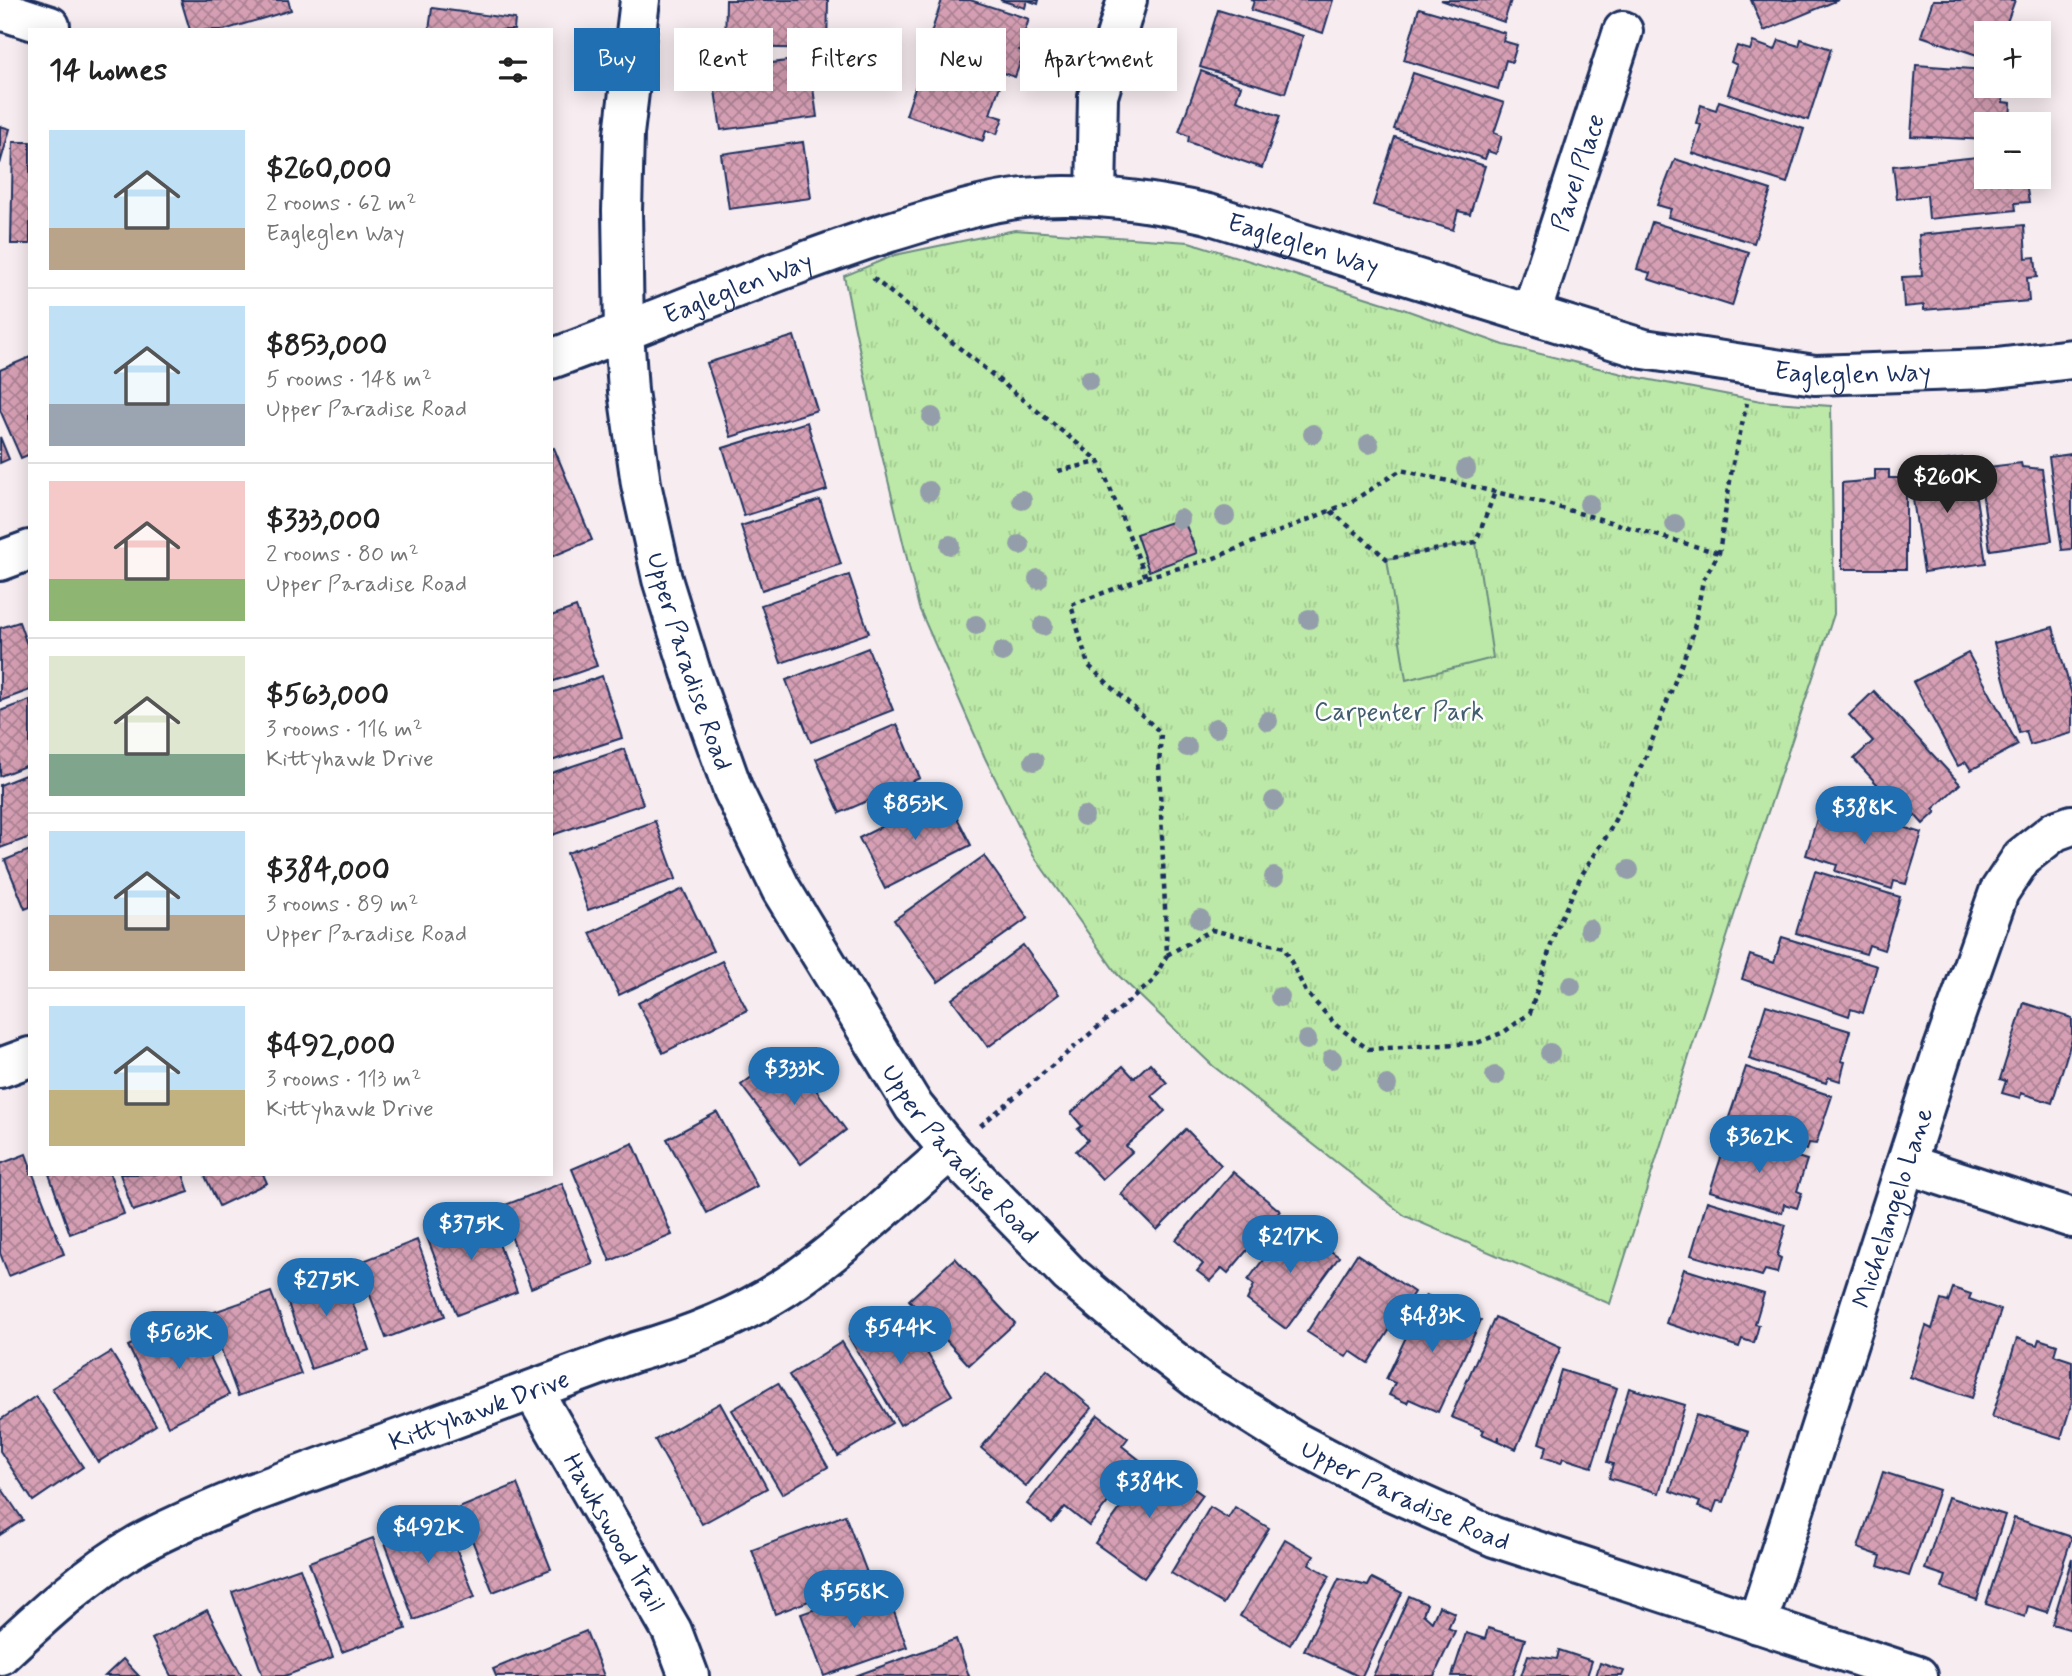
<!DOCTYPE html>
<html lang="en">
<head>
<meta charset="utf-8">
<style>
	body { margin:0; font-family:Mynerve,sans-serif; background:#f2f2f2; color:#222; height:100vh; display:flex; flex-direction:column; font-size:26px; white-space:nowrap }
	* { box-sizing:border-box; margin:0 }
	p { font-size:23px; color:#767676 }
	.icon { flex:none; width:38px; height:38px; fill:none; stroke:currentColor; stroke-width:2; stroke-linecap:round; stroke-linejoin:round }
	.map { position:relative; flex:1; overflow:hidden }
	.side { position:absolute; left:28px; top:28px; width:525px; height:1148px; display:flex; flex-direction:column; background:#fff; border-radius:0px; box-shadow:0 4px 18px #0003 }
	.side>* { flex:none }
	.banner { position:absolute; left:574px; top:28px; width:665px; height:63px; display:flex; gap:14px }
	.controls { position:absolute; left:1974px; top:21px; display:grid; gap:14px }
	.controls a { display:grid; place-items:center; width:77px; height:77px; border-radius:0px; background:#fff; box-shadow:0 4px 18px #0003; font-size:35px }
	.price { position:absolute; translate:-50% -60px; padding:0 16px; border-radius:24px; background:#1f6fb2; color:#fff; font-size:23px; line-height:46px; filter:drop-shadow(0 2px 4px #0008) }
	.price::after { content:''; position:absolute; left:50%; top:42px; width:21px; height:16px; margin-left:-10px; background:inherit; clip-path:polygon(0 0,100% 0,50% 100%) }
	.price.on { background:#222; color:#fff }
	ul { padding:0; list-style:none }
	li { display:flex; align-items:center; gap:21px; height:175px; padding:0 21px }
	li+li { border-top:2px solid #e0e0e0 }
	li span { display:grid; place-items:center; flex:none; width:196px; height:140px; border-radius:0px; color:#555 }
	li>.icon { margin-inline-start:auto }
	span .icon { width:84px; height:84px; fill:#fffc; stroke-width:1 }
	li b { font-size:30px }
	h2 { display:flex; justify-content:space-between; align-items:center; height:84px; padding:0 21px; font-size:30px }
	.chip { padding:0 24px; border-radius:0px; background:#fff; box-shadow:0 4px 18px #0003; font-size:24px; line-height:63px }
	.chip.on { background:#1f6fb2; color:#fff }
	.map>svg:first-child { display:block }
	.park { fill:url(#park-tufts); stroke:#6c8c82; stroke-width:2 }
	.pitch { fill:#bce9a7; stroke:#6c8c82; stroke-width:2 }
	.building { fill:url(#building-cross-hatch); stroke:#1b2f5e; stroke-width:2 }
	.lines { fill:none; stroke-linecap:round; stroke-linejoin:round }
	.minor-casing { stroke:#1b2f5e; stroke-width:44 }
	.path { stroke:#1b2f5e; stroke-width:4.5; stroke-dasharray:5 5; stroke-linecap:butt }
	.minor { stroke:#fff; stroke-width:38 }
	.tree { fill:#949eaa }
	.labels { text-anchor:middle; stroke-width:5; stroke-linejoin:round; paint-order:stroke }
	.street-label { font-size:26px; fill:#1b2f5e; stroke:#fff }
	.park-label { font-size:26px; fill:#435e70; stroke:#fff }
</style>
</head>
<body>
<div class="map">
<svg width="2072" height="1676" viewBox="0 0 2072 1676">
	<defs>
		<pattern id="park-tufts" width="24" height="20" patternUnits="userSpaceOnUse" patternTransform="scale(1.75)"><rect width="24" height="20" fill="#bce9a7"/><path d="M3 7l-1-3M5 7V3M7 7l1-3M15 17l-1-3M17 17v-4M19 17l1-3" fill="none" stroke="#a1c892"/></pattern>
		<pattern id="building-cross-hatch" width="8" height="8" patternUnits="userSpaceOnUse" patternTransform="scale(1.75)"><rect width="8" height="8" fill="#d69fb3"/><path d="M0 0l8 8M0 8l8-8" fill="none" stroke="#ad8295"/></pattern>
	</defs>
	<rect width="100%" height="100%" fill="#f7ecf0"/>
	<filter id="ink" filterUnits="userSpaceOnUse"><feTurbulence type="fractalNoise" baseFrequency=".0143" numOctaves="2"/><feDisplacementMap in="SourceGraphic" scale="14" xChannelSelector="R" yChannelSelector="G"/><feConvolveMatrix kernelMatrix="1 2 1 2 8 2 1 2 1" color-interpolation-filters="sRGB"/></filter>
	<g filter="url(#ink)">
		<polygon class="park" points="1015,230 1189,242 1403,309 1504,345 1635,377 1761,401 1831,406 1834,614 1745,881 1610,1304 1405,1216 1213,1066 1117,974 1033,855 985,758 919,608 879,443 844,276 895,255"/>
		<polygon class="pitch" points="1476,542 1493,658 1406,680 1387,559"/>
		<g class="building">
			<polygon points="181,0 288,0 291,10 224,30 190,30"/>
			<polygon points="726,0 828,0 827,49 725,47"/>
			<polygon points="942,0 970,0 1029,19 1019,50 1024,52 1015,77 926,48"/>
			<polygon points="1000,0 1039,0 1038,4 1027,0 1025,8"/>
			<polygon points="1251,0 1333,0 1323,33 1251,10 1254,1"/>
			<polygon points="1441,0 1511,0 1504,22"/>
			<polygon points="1751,0 1838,0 1764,31"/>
			<polygon points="1933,0 2015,0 2006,25 2018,29 2016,33 1986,33 1986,58 1921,36"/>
			<polygon points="432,8 515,19 514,30 429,30"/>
			<polygon points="1419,8 1505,33 1503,41 1517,45 1512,62 1506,60 1498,89 1404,60"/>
			<polygon points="1218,10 1303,36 1285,93 1200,67"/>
			<polygon points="1801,39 1831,49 1808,120 1728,94 1737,65 1731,62 1737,46 1750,50 1753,42 1775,50 1779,40 1799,46"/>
			<polygon points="809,58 817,117 721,130 712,71"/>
			<polygon points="925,58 1001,83 990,114 1003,118 997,134 986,130 983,141 906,115"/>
			<polygon points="1916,65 1986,70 1986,86 2004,86 2003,102 2011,103 2010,121 2001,120 2001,124 1986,124 1986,140 1911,136"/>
			<polygon points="1201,71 1241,86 1236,100 1280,116 1262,168 1188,142 1189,136 1179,132"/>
			<polygon points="1413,73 1504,103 1494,133 1502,136 1496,154 1488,151 1485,159 1394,129"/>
			<polygon points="1719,101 1804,129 1787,183 1692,153 1701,125 1696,123 1701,105 1716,110"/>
			<polygon points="0,126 10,129 0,164"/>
			<polygon points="1395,137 1485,166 1470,214 1458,211 1453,230 1373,205"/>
			<polygon points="13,142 30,142 30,244 11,244"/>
			<polygon points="803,142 811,198 729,209 721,154"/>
			<polygon points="1986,156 1986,177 2021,177 2021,183 2026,183 2029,202 2015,203 2016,210 1929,219 1927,195 1897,199 1893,166"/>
			<polygon points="1675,159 1771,190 1754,243 1668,217 1671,209 1657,205"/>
			<polygon points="1652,222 1749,252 1732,306 1648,279 1650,273 1637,269"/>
			<polygon points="2024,225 2026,258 2035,257 2037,277 2027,278 2029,301 1924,310 1924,305 1904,307 1902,277 1922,276 1919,235"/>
			<polygon points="794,336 817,410 731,437 707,363"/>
			<polygon points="30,357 30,454 21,458 0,410 0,370"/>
			<polygon points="807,422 827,490 744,516 723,448"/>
			<polygon points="0,437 9,459 0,463"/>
			<polygon points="554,448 592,540 551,557 551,449"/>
			<polygon points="2072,454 2072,549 2062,550 2049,457"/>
			<polygon points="1962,458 1964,472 1972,471 1986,563 1924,572 1908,466"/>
			<polygon points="2021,463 2022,467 2042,469 2052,541 1990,550 1979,468"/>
			<polygon points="1875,470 1889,470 1889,478 1906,478 1906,569 1842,569 1842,483 1875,480"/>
			<polygon points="820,500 841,564 762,590 741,526"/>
			<polygon points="1183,518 1197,553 1149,571 1136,534"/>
			<polygon points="849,575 869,633 781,663 761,605"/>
			<polygon points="576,607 597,666 551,682 551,616"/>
			<polygon points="19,622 30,653 30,690 0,701 0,628"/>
			<polygon points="2053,627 2072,695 2072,733 2030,745 2026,731 2019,733 1994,643"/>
			<polygon points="868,648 893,710 811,742 786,680"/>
			<polygon points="1968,653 2018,745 1971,770 1966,762 1958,766 1913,682"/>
			<polygon points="602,676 622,738 551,761 551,693"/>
			<polygon points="1874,691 1960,784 1933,809 1936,812 1923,824 1915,815 1910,820 1854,759 1873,741 1849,715"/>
			<polygon points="30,700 30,764 0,776 0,711"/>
			<polygon points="897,724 920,778 840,813 816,759"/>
			<polygon points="624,749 643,804 552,835 551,773"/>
			<polygon points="30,773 30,837 0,848 0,785"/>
			<polygon points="945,794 971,845 885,889 859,838"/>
			<polygon points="1822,802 1922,833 1906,884 1894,881 1892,889 1835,871 1837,865 1806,855"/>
			<polygon points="655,821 676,879 588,910 567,853"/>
			<polygon points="30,850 30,907 25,909 5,860"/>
			<polygon points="984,856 1028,918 938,982 894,920"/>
			<polygon points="1815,871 1900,897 1884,950 1869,945 1866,954 1796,933"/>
			<polygon points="683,889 713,951 619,995 590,933"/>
			<polygon points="1782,937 1877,966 1863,1013 1851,1009 1849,1016 1742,979 1750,955 1774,963"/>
			<polygon points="1023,945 1059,994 988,1047 952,999"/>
			<polygon points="722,961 747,1010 663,1053 638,1003"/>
			<polygon points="2024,1003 2072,1018 2072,1039 2052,1103 2021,1093 2020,1098 2002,1093 2006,1081 2000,1079"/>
			<polygon points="1766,1005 1850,1031 1841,1061 1845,1062 1840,1081 1828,1077 1826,1083 1749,1059"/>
			<polygon points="787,1051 846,1130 801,1164 741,1085"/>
			<polygon points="1150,1063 1167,1083 1152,1096 1165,1111 1126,1146 1132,1152 1102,1179 1076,1151 1088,1140 1078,1129 1082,1126 1071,1113 1123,1066 1134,1078"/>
			<polygon points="1746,1067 1832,1096 1816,1144 1809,1143 1807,1150 1727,1123"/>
			<polygon points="717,1112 757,1186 707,1213 667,1139"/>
			<polygon points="1186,1129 1221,1165 1157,1230 1121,1194"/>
			<polygon points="1728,1136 1807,1160 1797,1191 1802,1193 1797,1208 1784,1204 1782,1213 1710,1191"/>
			<polygon points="633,1143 672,1235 610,1261 572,1169"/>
			<polygon points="26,1154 30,1165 30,1174 33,1174 64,1254 9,1276 0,1253 0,1164"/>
			<polygon points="1233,1172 1280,1211 1228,1273 1222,1268 1210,1281 1197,1271 1203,1264 1176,1240"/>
			<polygon points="49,1174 110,1174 124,1214 70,1234"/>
			<polygon points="120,1174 183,1174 189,1192 133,1211"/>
			<polygon points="204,1174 263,1174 267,1183 219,1206"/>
			<polygon points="562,1183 593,1264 531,1288 500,1207"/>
			<polygon points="1707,1201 1786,1225 1777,1256 1781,1258 1777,1273 1765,1270 1762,1276 1691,1255"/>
			<polygon points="486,1209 517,1292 457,1315 425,1232"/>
			<polygon points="1291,1222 1339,1257 1286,1329 1247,1300 1254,1285 1248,1280"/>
			<polygon points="417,1240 445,1316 386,1338 358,1263"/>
			<polygon points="1357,1254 1414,1292 1368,1363 1350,1351 1346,1357 1307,1332"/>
			<polygon points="955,1258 1015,1323 969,1365 909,1300"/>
			<polygon points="340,1266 369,1350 311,1369 282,1286"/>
			<polygon points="1684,1269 1764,1294 1755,1324 1759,1325 1754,1343 1742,1339 1739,1347 1666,1323"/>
			<polygon points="1953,1288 1971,1294 1969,1299 2001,1310 1972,1398 1910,1377 1926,1326 1932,1329 1941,1300 1948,1302"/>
			<polygon points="271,1292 301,1374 238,1396 208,1314"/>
			<polygon points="1426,1295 1481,1320 1438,1412 1409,1399 1407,1403 1389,1395 1395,1383 1386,1379"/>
			<polygon points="900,1307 952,1395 900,1425 849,1337"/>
			<polygon points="190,1316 229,1395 168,1426 128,1346"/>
			<polygon points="1495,1317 1561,1347 1516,1449 1499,1441 1499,1436 1498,1441 1482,1434 1484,1430 1451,1417"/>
			<polygon points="2017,1338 2037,1345 2039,1339 2057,1345 2054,1355 2072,1361 2072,1402 2061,1438 1992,1417"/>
			<polygon points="842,1342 892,1423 838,1456 789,1375"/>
			<polygon points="111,1352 156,1425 98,1462 52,1388"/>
			<polygon points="1047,1370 1092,1408 1026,1486 981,1448"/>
			<polygon points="1561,1370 1617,1388 1592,1467 1563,1458 1561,1463 1543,1457 1547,1446 1539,1443"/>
			<polygon points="778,1383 828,1467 782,1494 732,1410"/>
			<polygon points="1629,1388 1685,1405 1659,1493 1609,1478 1613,1464 1607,1462"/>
			<polygon points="36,1396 83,1467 33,1501 0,1451 0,1420"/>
			<polygon points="720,1403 767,1488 702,1524 655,1440"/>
			<polygon points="1098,1415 1128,1438 1122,1446 1141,1461 1089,1526 1065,1507 1052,1523 1027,1504"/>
			<polygon points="1696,1415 1748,1432 1724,1502 1717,1501 1713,1512 1698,1507 1700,1502 1670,1491"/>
			<polygon points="1161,1465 1203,1495 1144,1578 1095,1543 1149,1469 1155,1473"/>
			<polygon points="1883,1472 1939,1490 1909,1576 1878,1566 1881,1556 1858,1548"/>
			<polygon points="517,1484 551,1569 493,1592 459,1508"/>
			<polygon points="0,1486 23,1520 0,1535"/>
			<polygon points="1948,1497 2005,1515 1977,1600 1942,1588 1946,1576 1925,1569"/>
			<polygon points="1210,1507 1228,1518 1235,1507 1269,1528 1223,1604 1171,1573"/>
			<polygon points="441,1509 475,1597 414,1620 381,1532"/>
			<polygon points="845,1515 869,1578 775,1614 752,1550"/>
			<polygon points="2014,1518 2072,1537 2047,1612 2028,1606 2025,1617 1986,1604"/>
			<polygon points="373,1538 406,1629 342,1652 309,1562"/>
			<polygon points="1285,1539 1314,1556 1309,1564 1330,1576 1290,1645 1240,1616"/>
			<polygon points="2072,1558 2072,1630 2052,1624"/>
			<polygon points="300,1568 333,1658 285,1676 263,1676 232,1592"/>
			<polygon points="1372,1578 1402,1593 1362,1676 1358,1676 1304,1650 1339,1579 1368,1586"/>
			<polygon points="884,1585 907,1647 824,1676 801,1614"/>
			<polygon points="1409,1596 1427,1604 1423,1614 1432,1622 1439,1606 1455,1613 1448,1628 1455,1631 1434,1676 1373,1676"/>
			<polygon points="207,1610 242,1676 171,1676 152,1639"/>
			<polygon points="1488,1628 1525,1639 1513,1676 1452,1676 1466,1633 1485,1639"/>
			<polygon points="586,1631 604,1676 496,1676 493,1669"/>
			<polygon points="956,1639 969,1676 855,1676"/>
			<polygon points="1559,1650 1592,1661 1587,1676 1521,1676 1528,1655 1557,1659"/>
			<polygon points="123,1659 139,1676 105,1676"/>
			<polygon points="1600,1663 1624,1671 1622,1676 1596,1676"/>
		</g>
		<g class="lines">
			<defs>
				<g id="minor">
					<path id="s1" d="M640 0 624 134 622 211 624 332 628 391 641 484 662 579 691 672 733 790 781 889 914 1107 950 1151 1069 1274 1152 1344 1201 1382 1294 1441 1382 1487 1494 1537 1918 1676"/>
					<polyline points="0,10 50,26"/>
					<polyline points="1096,196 1098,96 1127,0"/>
					<path id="s2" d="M1531 314 1623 31"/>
					<path id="s3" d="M551 359C664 318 775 269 890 232 934 219 978 203 1024 198 1086 192 1147 200 1208 214L1644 349 1815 375 1988 369 2072 359"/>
					<polyline points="0,561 30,550"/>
					<polyline points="0,1068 30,1057"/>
					<polyline points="1906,1164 2072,1218"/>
					<path id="s4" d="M533 1391 672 1631 689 1676"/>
					<path id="s5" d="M1757 1624 1941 1056 1999 892 2022 857 2055 831 2072 825"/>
					<path id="s6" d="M0 1655C43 1615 88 1573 139 1544 174 1525 211 1510 247 1495L635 1352C692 1336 749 1313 797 1279 849 1242 901 1193 950 1151"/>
				</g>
			</defs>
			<use href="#minor" class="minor-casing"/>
			<g class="path">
				<polyline points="873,278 1099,461 1146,577 1071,605 1088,665 1161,733 1159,766 1167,955 1152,982 980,1126"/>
				<polyline points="1058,471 1098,462"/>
				<polyline points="1331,511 1387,559 1476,542 1495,492"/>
				<polyline points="1146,577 1212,559 1351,502 1401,470 1547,504 1719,553"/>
				<polyline points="1167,955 1212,930 1284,947 1306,992 1337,1026 1368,1049 1477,1043 1504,1032 1530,1013 1556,929 1581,876 1608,834 1647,754 1693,634 1703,580 1719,553 1732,468 1747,403"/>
			</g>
			<use href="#minor" class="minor"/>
		</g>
		<g class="tree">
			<circle cx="1089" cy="380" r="10"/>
			<circle cx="932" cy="417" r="10"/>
			<circle cx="1313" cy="434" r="10"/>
			<circle cx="1369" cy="444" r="10"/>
			<circle cx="1466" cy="469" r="10"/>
			<circle cx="929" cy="491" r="10"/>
			<circle cx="1022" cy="500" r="10"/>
			<circle cx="1589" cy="504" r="10"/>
			<circle cx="1225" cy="516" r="10"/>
			<circle cx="1180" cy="519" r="10"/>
			<circle cx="1675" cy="524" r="10"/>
			<circle cx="950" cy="545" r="10"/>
			<circle cx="1020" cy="545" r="10"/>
			<circle cx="1038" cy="579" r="10"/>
			<circle cx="1309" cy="619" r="10"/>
			<circle cx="976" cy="625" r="10"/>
			<circle cx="1043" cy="626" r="10"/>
			<circle cx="1002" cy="652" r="10"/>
			<circle cx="1268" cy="721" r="10"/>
			<circle cx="1216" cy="728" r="10"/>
			<circle cx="1187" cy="747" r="10"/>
			<circle cx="1034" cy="761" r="10"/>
			<circle cx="1274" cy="801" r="10"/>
			<circle cx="1084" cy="816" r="10"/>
			<circle cx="1629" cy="870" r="10"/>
			<circle cx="1274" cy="877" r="10"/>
			<circle cx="1200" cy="919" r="10"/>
			<circle cx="1589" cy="929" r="10"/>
			<circle cx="1571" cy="986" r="10"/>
			<circle cx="1280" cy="997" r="10"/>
			<circle cx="1307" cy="1040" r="10"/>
			<circle cx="1550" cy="1053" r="10"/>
			<circle cx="1332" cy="1059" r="10"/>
			<circle cx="1495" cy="1076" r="10"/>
			<circle cx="1387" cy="1085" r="10"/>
		</g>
	</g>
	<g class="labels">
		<g class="street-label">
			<text dy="9" stroke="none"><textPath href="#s2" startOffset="149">Pavel Place</textPath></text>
			<text dy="9" stroke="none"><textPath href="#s3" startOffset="786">Eagleglen Way</textPath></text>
			<text dy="9" stroke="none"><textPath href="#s3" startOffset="200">Eagleglen Way</textPath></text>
			<text dy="9" stroke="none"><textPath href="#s3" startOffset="1353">Eagleglen Way</textPath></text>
			<text dy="9" stroke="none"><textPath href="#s1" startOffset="670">Upper Paradise Road</textPath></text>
			<text dy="9" stroke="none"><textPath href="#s1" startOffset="1237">Upper Paradise Road</textPath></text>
			<text dy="9" stroke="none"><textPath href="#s5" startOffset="438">Michelangelo Lane</textPath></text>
			<text dy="9" stroke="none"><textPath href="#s6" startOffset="544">Kittyhawk Drive</textPath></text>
			<text dy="9" stroke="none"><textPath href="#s1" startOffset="1804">Upper Paradise Road</textPath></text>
			<text dy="9" stroke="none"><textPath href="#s4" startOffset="163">Hawkswood Trail</textPath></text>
		</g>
		<g class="park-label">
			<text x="1399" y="720">Carpenter Park</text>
		</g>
	</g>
</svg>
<div class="controls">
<a>+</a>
<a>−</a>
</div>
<b class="price on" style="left:1947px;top:515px">$260K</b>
<b class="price" style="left:915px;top:842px">$853K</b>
<b class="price" style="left:1864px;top:846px">$388K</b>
<b class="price" style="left:794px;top:1107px">$333K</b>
<b class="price" style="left:1759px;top:1175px">$362K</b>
<b class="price" style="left:471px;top:1262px">$375K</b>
<b class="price" style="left:1290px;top:1275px">$217K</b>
<b class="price" style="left:326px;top:1318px">$275K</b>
<b class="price" style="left:1432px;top:1354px">$483K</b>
<b class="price" style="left:900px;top:1366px">$544K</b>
<b class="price" style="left:179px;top:1371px">$563K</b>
<b class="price" style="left:1149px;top:1520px">$384K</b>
<b class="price" style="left:428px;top:1565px">$492K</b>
<b class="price" style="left:854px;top:1630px">$558K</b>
<div class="banner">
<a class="chip on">Buy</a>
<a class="chip">Rent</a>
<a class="chip">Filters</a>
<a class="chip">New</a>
<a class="chip">Apartment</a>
</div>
<section class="side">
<h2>14 homes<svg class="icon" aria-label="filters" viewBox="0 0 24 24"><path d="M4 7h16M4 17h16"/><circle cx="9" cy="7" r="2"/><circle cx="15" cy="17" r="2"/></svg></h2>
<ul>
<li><span style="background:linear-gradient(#bfe0f5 70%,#b9a48a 0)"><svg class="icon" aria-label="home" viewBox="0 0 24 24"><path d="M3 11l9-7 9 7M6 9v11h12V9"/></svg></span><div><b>$260,000</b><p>2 rooms · 62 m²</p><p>Eagleglen Way</p></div></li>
<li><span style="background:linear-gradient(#bfe0f5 70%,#9aa5b1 0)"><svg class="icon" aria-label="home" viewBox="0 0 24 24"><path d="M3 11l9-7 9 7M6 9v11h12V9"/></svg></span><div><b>$853,000</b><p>5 rooms · 148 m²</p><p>Upper Paradise Road</p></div></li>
<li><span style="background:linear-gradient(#f6c9c9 70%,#8fb573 0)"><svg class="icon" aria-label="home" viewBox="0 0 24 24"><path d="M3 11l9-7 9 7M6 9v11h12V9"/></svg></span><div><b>$333,000</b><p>2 rooms · 80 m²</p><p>Upper Paradise Road</p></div></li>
<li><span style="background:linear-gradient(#dfe7d0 70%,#7fa58c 0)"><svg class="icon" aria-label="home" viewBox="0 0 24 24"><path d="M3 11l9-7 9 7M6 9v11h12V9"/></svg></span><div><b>$563,000</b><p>3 rooms · 116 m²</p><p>Kittyhawk Drive</p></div></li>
<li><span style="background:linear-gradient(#bfe0f5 60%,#b9a48a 0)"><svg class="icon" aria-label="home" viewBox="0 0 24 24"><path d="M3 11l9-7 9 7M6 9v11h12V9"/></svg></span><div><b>$384,000</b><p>3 rooms · 89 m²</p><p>Upper Paradise Road</p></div></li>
<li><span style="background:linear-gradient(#bfe0f5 60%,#c2b280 0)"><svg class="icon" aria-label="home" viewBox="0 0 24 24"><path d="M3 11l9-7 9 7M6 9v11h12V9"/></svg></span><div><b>$492,000</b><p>3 rooms · 113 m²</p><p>Kittyhawk Drive</p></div></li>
</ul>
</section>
</div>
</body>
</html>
